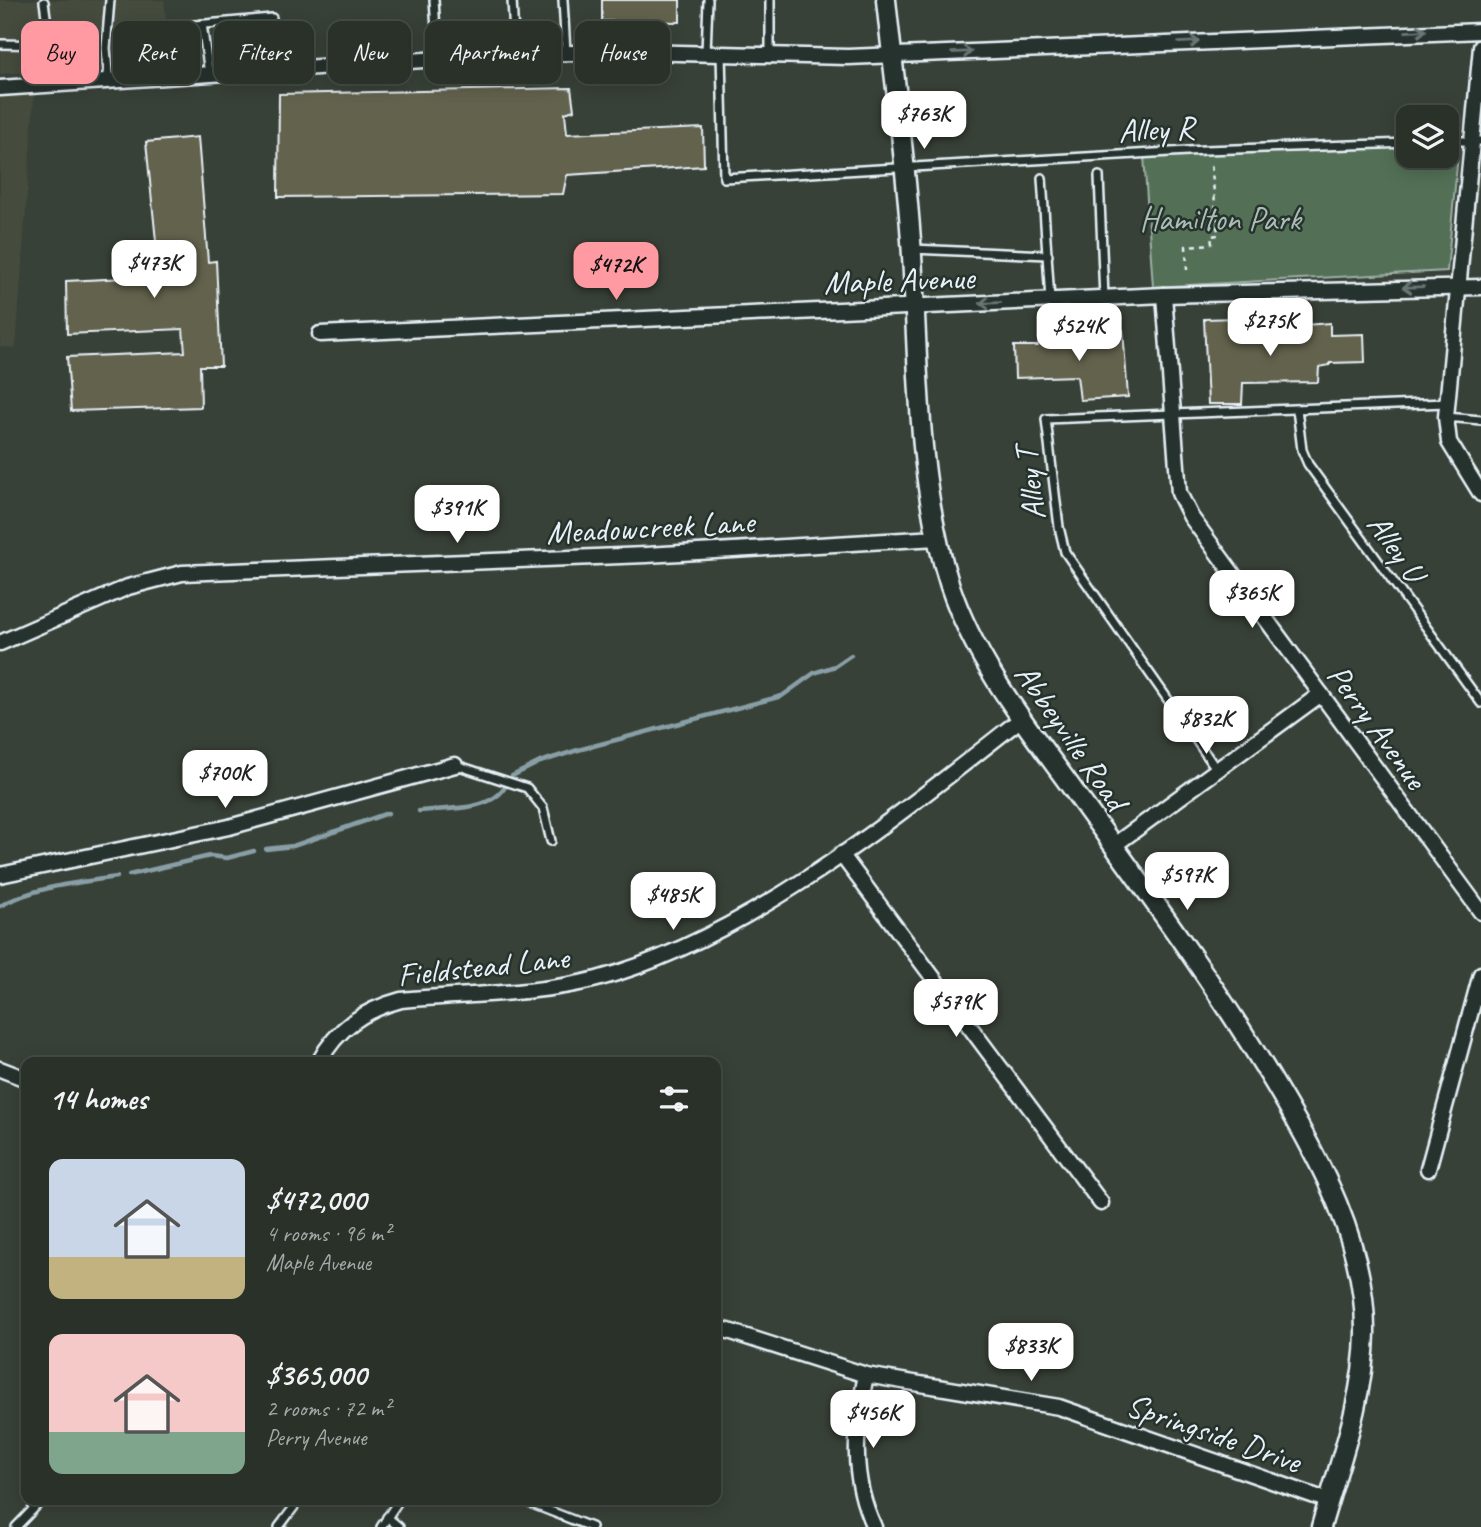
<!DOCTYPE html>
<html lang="en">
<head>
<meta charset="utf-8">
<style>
	body { margin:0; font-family:Caveat,sans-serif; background:#323931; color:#f1f3f6; height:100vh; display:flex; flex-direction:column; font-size:26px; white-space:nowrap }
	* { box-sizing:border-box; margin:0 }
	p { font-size:23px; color:#a5a9a8 }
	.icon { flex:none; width:38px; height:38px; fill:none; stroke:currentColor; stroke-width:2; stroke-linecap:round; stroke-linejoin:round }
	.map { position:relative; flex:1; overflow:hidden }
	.side { position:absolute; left:21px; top:1057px; width:700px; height:448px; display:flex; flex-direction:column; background:#2a3129; border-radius:14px; box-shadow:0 4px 18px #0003,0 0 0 2px #464c46 }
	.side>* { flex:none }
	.hud { position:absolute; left:21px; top:21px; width:700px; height:63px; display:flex; gap:14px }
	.buttons { position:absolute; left:1396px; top:105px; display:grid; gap:14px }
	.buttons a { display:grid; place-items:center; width:63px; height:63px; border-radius:14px; background:#2a3129; box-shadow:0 4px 18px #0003,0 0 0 2px #464c46; font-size:35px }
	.price { position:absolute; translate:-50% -60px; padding:0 16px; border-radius:14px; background:#fff; color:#222; font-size:23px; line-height:46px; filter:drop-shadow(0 2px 4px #0008) }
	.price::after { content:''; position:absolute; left:50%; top:42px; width:21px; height:16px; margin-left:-10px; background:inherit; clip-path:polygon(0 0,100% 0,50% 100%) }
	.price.on { background:#ff9aa2; color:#111 }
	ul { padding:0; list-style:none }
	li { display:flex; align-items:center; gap:21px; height:175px; padding:0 28px }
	li span { display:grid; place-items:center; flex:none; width:196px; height:140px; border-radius:14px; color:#555 }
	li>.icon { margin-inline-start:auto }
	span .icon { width:84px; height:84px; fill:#fffc; stroke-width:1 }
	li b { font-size:30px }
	h2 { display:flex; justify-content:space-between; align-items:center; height:84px; padding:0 28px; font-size:30px }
	.tag { padding:0 24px; border-radius:14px; background:#2a3129; box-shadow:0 4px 18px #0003,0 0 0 2px #464c46; font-size:24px; line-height:63px }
	.tag.on { background:#ff9aa2; color:#111 }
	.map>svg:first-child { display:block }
	.built { fill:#454b3e }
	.green { fill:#536f56; stroke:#9eb0a7; stroke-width:2 }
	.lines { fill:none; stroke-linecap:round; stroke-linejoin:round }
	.stream { stroke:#899fa7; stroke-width:4.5 }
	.building { fill:#63624d; stroke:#e8f1f8; stroke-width:2 }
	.service-casing { stroke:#e8f1f8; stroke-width:12 }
	.minor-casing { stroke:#e8f1f8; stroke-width:19 }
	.tertiary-casing { stroke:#e8f1f8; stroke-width:23 }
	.path { stroke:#e8f1f8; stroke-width:2.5; stroke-dasharray:5 5; stroke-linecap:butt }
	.service { stroke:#26332d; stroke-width:7 }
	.minor { stroke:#26332d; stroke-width:14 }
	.tertiary { stroke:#26332d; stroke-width:18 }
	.oneway { stroke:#6a7674 }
	.labels { text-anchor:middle; stroke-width:5; stroke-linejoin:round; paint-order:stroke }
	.street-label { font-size:33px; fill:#e8f1f8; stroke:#26332d }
	.park-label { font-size:33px; fill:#acbdb7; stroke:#26332d }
</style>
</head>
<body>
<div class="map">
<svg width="1481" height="1527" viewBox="0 0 1481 1527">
	<rect width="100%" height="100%" fill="#384137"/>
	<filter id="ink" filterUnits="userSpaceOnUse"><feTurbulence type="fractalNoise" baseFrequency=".0143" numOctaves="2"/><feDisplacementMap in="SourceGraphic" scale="14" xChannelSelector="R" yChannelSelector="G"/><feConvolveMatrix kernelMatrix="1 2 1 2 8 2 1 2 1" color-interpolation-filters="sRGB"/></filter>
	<g filter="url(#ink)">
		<g class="built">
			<polygon points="0,0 164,0 171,62 0,74"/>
			<polygon points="0,96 34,96 16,348 0,347"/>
		</g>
		<polygon class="green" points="1459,144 1447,271 1153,287 1144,156 1409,146 1409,156 1447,156 1447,145"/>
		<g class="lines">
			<g class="stream">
				<polyline points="512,776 540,762 578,750 782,696 814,673 835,666 851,655"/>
				<path d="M419 811C445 808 490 812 505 787"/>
				<polyline points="266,849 293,846 388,813"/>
				<polyline points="129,875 210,856 227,858 254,851"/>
				<path d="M0 906C36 886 77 883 117 877"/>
			</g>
		</g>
		<g class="building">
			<polygon points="602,0 680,0 680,22 602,21"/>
			<polygon points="571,88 574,110 565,113 567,134 703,128 704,166 567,175 563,194 278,197 279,94"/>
			<polygon points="198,137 208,262 216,261 221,366 200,366 201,407 71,411 67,357 185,352 183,329 67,334 66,281 145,277 128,261 142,245 158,261 146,142"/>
			<polygon points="1237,318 1242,341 1305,339 1305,325 1330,323 1330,335 1364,334 1365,362 1330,363 1330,365 1319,367 1318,382 1243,383 1242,404 1208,404 1204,319"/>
			<polygon points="1123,330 1128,397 1080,400 1077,376 1015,378 1014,346 1038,346 1039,339 1074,339 1074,333"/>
		</g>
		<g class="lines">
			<defs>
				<g id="service">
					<polyline points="434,0 438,59"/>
					<polyline points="512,0 515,54"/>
					<polyline points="563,0 566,53"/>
					<polyline points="202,24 209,74"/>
					<polyline points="150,29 272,18"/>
					<polyline points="0,44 50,45 44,2"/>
					<polyline points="706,53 708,0"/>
					<polyline points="721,53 724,178 1205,150 1409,143"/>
					<polyline points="770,55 770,0"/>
					<polyline points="109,83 106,48 110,0"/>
					<polyline points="1447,141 1481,141"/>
					<polyline points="1099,176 1104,298"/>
					<polyline points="1042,178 1050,300"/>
					<polyline points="912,249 1048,255"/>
					<polyline points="1297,409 1302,450 1308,464 1481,703"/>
					<polyline points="1446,417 1481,420"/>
					<polyline points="456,765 527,788 543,808 551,841"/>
					<polyline points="1217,770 1065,552 1059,527 1046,419 1446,403"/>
					<polyline points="522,1500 591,1527"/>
					<polyline points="387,1517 399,1527"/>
					<polyline points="16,1527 42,1500"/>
					<polyline points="279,1527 294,1507"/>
					<polyline points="381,1527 399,1500"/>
				</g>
				<g id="minor">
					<polyline points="1481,47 1446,417 1449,442 1481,494"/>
					<polyline points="0,88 515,54 637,52 848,57 1481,31"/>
					<polyline points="1164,295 1179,493 1191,517 1481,912"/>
					<polyline points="320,334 1164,295 1481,287"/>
					<polyline points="0,643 128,587 182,573 646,555 937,538"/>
					<polyline points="1113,846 1321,694"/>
					<polyline points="841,854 1101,1203"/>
					<polyline points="0,875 229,827 455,765"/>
					<path d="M319 1062C337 1028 364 1010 401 1000 464 994 536 995 597 979 747 939 899 815 1021 719"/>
					<polyline points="0,1069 26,1079"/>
					<polyline points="1428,1169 1481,974"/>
					<polyline points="716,1327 866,1375 1059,1407 1329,1501"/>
					<path d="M866 1375C855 1429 850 1476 874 1527"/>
				</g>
				<path id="tertiary" d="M886 0C895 86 907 170 912 256 919 366 916 480 950 586 976 663 1027 726 1074 791 1144 888 1215 983 1276 1086 1320 1160 1366 1244 1365 1333 1364 1399 1339 1464 1321 1527"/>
			</defs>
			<use href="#service" class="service-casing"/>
			<use href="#minor" class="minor-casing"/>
			<use href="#tertiary" class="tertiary-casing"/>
			<polyline class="path" points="1187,270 1186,246 1212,244 1211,236 1218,235 1211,161"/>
			<use href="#service" class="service"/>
			<use href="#minor" class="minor"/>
			<use href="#tertiary" class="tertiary"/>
		</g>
		<defs><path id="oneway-shaft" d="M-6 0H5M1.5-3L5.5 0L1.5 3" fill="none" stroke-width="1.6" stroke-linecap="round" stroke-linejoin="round" transform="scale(1.75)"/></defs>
		<g class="oneway">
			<use href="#oneway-shaft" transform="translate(1416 31) rotate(-3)"/>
			<use href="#oneway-shaft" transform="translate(1189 42) rotate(-3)"/>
			<use href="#oneway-shaft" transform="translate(962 52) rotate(-3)"/>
			<use href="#oneway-shaft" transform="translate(1413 287) rotate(178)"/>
			<use href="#oneway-shaft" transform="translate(990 303) rotate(178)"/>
		</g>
	</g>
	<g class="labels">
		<g class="street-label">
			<text transform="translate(1156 128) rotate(-3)" y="12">Alley R</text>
			<text transform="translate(899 279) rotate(-2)" y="12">Maple Avenue</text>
			<text transform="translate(1029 484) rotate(-97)" y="12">Alley T</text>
			<text transform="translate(650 526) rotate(-3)" y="12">Meadowcreek Lane</text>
			<text transform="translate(1397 547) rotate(55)" y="12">Alley U</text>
			<text transform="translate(1378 726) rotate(54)" y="12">Perry Avenue</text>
			<text transform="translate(1072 736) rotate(55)" y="12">Abbeyville Road</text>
			<text transform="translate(483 965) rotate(-6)" y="12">Fieldstead Lane</text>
			<text transform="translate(1214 1432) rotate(19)" y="12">Springside Drive</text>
		</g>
		<g class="park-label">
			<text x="1220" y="230">Hamilton Park</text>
		</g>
	</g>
</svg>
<div class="buttons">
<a><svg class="icon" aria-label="layers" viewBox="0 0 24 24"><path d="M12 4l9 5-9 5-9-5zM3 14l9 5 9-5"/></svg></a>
</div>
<b class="price" style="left:924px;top:151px">$763K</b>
<b class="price" style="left:154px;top:300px">$473K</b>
<b class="price on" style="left:616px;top:302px">$472K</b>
<b class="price" style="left:1270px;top:358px">$275K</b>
<b class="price" style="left:1079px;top:363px">$524K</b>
<b class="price" style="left:457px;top:545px">$391K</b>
<b class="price" style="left:1252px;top:630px">$365K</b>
<b class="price" style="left:1206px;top:756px">$832K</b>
<b class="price" style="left:225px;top:810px">$700K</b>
<b class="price" style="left:1187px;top:912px">$597K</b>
<b class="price" style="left:673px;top:932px">$485K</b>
<b class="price" style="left:956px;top:1039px">$579K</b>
<b class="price" style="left:1031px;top:1383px">$833K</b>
<b class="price" style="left:873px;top:1450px">$456K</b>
<div class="hud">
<a class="tag on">Buy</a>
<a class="tag">Rent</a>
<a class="tag">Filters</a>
<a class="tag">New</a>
<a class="tag">Apartment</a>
<a class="tag">House</a>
</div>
<section class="side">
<h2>14 homes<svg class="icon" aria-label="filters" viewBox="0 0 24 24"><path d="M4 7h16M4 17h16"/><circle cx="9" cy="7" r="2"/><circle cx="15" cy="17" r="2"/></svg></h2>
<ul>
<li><span style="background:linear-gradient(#c9d6e8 70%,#c2b280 0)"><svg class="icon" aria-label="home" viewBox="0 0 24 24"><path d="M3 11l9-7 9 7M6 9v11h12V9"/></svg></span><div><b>$472,000</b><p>4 rooms · 96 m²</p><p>Maple Avenue</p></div></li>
<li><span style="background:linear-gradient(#f6c9c9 70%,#7fa58c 0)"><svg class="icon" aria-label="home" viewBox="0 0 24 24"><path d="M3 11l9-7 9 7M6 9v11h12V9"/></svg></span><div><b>$365,000</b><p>2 rooms · 72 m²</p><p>Perry Avenue</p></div></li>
</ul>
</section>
</div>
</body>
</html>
